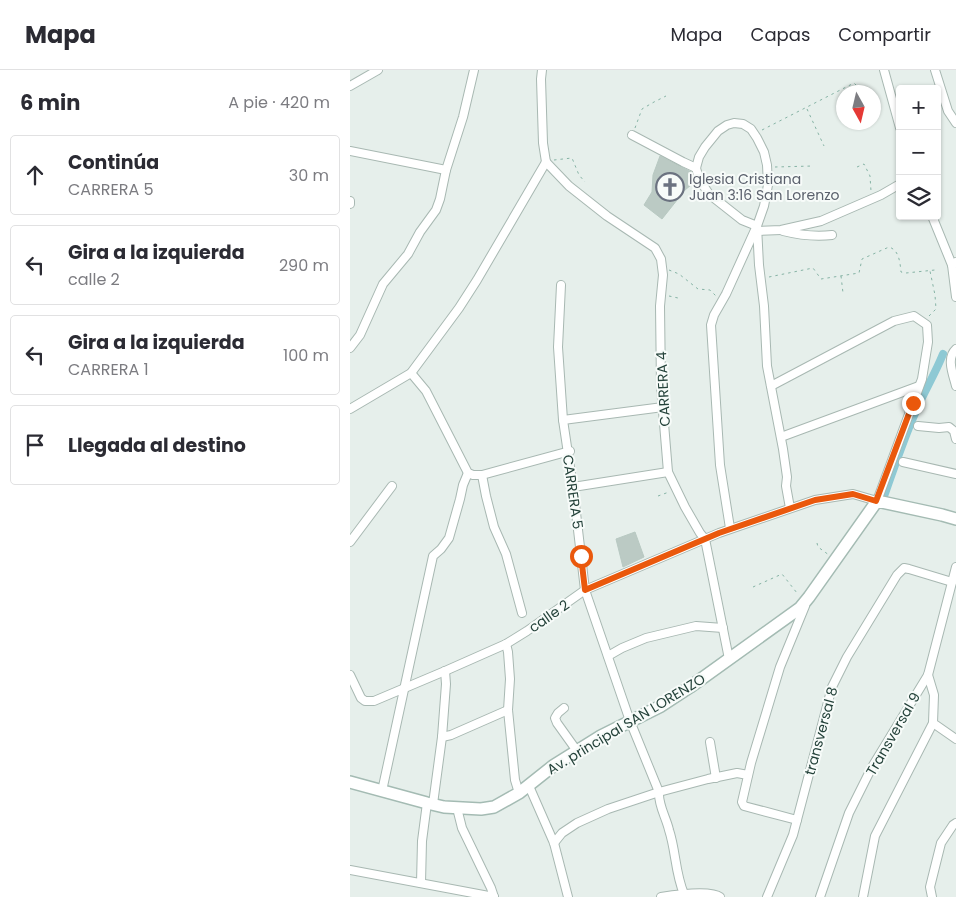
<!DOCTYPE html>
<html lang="es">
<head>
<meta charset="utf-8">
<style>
	body { margin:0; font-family:Poppins,sans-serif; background:#f2f2f3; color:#2b2b33 }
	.controls { position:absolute; right:15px; top:15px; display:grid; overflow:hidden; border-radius:5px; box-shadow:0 1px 4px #0004 }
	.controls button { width:45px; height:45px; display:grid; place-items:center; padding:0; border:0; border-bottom:1px solid #e1e1e2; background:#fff; color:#2b2b33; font:25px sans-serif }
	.compass { position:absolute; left:486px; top:15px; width:45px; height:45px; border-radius:50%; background:#fff; box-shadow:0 1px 4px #0004; rotate:172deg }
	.stop { position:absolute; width:15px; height:15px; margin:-11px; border:4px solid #ea580c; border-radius:50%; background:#fff }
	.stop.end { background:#ea580c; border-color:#fff; box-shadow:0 1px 5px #0008 }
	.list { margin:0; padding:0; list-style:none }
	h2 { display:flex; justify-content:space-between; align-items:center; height:65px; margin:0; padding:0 20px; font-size:21px }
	h2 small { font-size:16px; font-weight:400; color:#7c7c81 }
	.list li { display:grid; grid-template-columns:32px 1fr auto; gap:15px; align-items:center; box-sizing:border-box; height:80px; margin:0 10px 10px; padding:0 10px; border:1px solid #e1e1e2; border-radius:5px }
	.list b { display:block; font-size:19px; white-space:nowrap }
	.list p { margin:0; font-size:16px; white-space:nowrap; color:#7c7c81 }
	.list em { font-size:16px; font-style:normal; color:#7c7c81 }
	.icon { flex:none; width:28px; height:28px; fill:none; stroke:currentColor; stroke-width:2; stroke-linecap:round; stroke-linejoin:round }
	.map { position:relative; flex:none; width:606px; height:827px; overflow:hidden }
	header { display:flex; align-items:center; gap:30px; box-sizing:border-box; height:70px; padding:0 25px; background:#fff; border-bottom:1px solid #e1e1e2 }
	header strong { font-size:24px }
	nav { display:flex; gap:28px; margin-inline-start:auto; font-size:18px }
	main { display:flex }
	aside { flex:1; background:#fff }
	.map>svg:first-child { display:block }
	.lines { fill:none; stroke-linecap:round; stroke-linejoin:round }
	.canal { stroke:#8ec9d4; stroke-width:8 }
	.building { fill:#bbcac4; stroke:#b8c9c2 }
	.minor-casing { stroke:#a8b8b2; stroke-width:10 }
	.secondary-casing { stroke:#a4bbb3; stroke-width:14 }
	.path { stroke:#86b3a5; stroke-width:1; stroke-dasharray:2.5 4; stroke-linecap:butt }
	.minor { stroke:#fff; stroke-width:8 }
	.secondary { stroke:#fff; stroke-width:11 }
	.route { stroke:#ea580c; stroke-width:6 }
	.labels { text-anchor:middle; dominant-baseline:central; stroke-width:4; stroke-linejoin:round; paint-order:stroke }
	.worship-label { font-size:14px; fill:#5b616d; stroke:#f7fbf9; text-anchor:start }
	.street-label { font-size:14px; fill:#24423a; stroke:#f7fbf9 }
</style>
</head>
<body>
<header>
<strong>Mapa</strong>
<nav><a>Mapa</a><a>Capas</a><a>Compartir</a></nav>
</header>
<main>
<aside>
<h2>6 min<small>A pie · 420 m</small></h2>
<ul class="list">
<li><svg class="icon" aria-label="ahead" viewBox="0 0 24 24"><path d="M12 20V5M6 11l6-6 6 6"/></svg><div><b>Continúa</b><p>CARRERA 5</p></div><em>30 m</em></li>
<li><svg class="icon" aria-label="left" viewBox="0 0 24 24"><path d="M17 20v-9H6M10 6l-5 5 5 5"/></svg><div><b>Gira a la izquierda</b><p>calle 2</p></div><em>290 m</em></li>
<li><svg class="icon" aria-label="left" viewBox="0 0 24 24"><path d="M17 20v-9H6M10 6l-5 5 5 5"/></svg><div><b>Gira a la izquierda</b><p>CARRERA 1</p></div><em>100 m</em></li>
<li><svg class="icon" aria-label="arrive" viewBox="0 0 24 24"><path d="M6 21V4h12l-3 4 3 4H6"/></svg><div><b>Llegada al destino</b></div></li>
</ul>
</aside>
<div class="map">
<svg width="606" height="827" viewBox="0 0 606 827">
	<rect width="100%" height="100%" fill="#e6efeb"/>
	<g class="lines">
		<path class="canal" d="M532,432C543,401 553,370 566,341C574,322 585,304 593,284"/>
	</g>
	<g class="building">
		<path d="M310,86L341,102L346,114L341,115L335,120L312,149L294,135L302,122L303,105Z"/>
		<path d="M285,462L294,487L273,497L266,469Z"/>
	</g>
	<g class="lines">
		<defs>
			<g id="minor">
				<path d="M192,0L191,9L193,73L196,92"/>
				<path d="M534,0L550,58"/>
				<path d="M585,0L598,41L606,53"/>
				<path d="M0,16L28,0"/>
				<path d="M282,65L333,92L346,98"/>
				<path d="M0,81L96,100"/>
				<path d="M196,92L219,116L257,146L305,178L311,189L313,205L310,236L311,317L318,402L335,437L350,463L355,469L379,589"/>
				<path d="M0,131V134"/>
				<path d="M582,146L602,195"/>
				<path d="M407,156L392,150L359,124L351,112L348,105L346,98L349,87L355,77L368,61L377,55L384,53L393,54L401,59L407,68L414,82L417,95L418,115L414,136L407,156L409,195L414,236L417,296L433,379L437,407L436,416L440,438"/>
				<path d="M407,161L431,160L471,151L531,125L550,114"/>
				<path d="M433,161C449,165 465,167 482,165"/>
				<path d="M606,192L602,195L606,227"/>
				<path d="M211,215L208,277L213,350L223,417L235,520L280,651L309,722C308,735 316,747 319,760C326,781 325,803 334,824"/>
				<path d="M0,278L10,265L33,214L58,184L70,162L86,140L90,129L96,100L113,47L124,0"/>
				<path d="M606,279C596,288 603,304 606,316"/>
				<path d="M61,303L76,321L118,403L123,405H132L220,381"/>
				<path d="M0,339L61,303L109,238L127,210L196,92"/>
				<path d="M213,350L313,337"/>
				<path d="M568,356L589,358L599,357L604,361L606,369"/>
				<path d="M431,367L569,316"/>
				<path d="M553,392L606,404"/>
				<path d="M132,405L136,426L144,457L156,484L172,543"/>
				<path d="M223,417L318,402"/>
				<path d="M380,458L370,395L361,255L364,245L376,224L405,160"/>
				<path d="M0,472L42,416"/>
				<path d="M156,574L158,582L160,609L158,640L165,710L169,723"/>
				<path d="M258,586L272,578L296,568L346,556L373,558"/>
				<path d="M0,605L11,628L15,631H24L95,601L156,574L177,561L235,520L369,463L465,430L503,424L527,431L572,309L578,272L577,255L564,246L544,251L421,316"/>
				<path d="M578,605L584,625L583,653L606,669"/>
				<path d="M214,638L208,643L205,648L207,653L227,681"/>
				<path d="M92,667L101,665L158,640"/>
				<path d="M360,672L366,708"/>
				<path d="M179,716L204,773L218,827"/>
				<path d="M32,721L83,486L91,479L99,468L110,429L113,415L118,403"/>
				<path d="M83,734L92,667L96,614L95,601"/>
				<path d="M107,738L112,758L141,818L144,827"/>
				<path d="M447,750L394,736L392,732L401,693L430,597L455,536"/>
				<path d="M204,773L212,763L227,753L258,739L309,722L358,709L387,703L398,705"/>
				<path d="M0,800L144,827"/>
				<path d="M71,813L72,771L77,733"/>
				<path d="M311,827C324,825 361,820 370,827"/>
				<path d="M417,827L443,765L482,617L497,587L547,505L554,498L559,499L602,512"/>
				<path d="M470,827L499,743L522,697L578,605L606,497"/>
				<path d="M513,827L525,766L583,653"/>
				<path d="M582,827L580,817L591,773L603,755L606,753"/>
			</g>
			<path id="secondary" d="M0,712L77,733L94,737L131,739L144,737L169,723L203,696L251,666L311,636L340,617L450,538L459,527L527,431L592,445L606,449"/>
		</defs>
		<use href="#minor" class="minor-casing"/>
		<use href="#secondary" class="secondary-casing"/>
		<g class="path">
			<path d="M457,39L474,76"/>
			<path d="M524,48L525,52"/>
			<path d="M285,58L292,39L304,32L316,26"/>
			<path d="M412,60L504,13L513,22"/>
			<path d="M204,90L222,88L229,105L235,112"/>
			<path d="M425,97L463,96"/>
			<path d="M507,97L514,94L520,106L521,121"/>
			<path d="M319,200L329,204L348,219L360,220L367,227"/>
			<path d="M491,206L493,223"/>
			<path d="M419,207L463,198L471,209L509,203L512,189L539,177C549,180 550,192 551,202L556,203L585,200"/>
			<path d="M319,226L328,228"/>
			<path d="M579,246L586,239L585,225L580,201"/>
			<path d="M308,426L319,422"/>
			<path d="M467,473L468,477L479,485"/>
			<path d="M403,517L432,504L447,523"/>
		</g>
		<use href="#minor" class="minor"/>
		<use href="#secondary" class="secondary"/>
	</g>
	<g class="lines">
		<path class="route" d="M231,486L235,520L369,463L465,430L503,424L526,431L563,333"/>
	</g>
	<defs>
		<symbol id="church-ring" viewBox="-11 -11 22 22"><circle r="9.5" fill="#f7fbf9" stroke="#6b7280" stroke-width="1.5"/><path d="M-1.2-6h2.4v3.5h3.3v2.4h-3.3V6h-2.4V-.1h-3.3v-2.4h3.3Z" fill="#6b7280"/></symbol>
	</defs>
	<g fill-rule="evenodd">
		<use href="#church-ring" x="304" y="101" width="32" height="32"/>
	</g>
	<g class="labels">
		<g class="worship-label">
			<text x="339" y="109">Iglesia Cristiana<tspan x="339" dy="16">Juan 3:16 San Lorenzo</tspan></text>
		</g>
		<g class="street-label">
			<text transform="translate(313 319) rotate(-93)">CARRERA 4</text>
			<text transform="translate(223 422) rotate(82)">CARRERA 5</text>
			<text transform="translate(199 546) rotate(-35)">calle 2</text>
			<text transform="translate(276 654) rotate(-31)">Av. principal SAN LORENZO</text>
			<text transform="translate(471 661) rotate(-75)">transversal 8</text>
			<text transform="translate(543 664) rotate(-60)">Transversal 9</text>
		</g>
	</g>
</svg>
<div class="controls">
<button>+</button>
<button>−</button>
<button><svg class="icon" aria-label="layers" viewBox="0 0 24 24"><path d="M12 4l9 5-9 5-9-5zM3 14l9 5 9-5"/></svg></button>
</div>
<svg class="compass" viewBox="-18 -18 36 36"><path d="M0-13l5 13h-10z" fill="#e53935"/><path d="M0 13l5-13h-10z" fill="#7c7c81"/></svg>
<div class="stop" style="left:231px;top:486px"></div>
<div class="stop end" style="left:563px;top:333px"></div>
</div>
</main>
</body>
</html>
